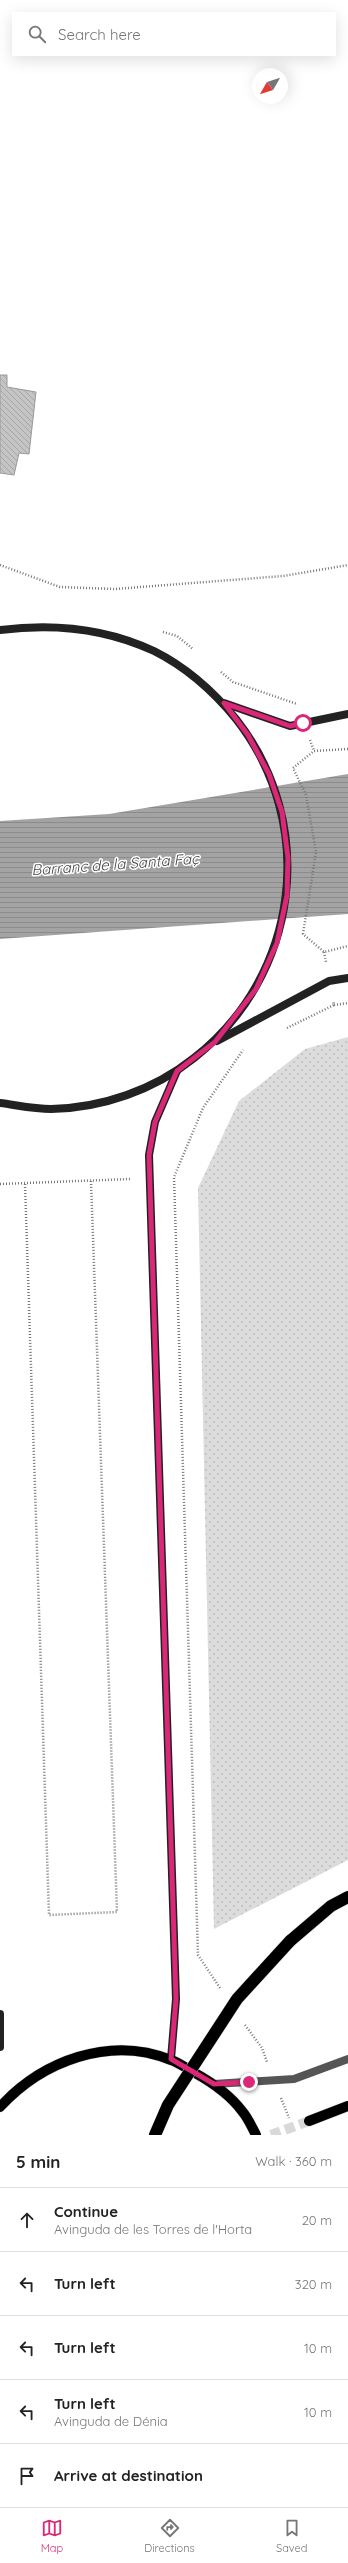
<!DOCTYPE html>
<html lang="en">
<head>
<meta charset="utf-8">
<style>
	body { margin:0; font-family:Quicksand,sans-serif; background:#f6f6f6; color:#222 }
	.compass { position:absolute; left:252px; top:68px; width:36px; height:36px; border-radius:50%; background:#fff; box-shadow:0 4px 16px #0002; rotate:231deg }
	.stop { position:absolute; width:12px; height:12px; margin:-9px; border:3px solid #db2777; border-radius:50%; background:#fff }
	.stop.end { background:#db2777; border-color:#fff; box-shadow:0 1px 4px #0008 }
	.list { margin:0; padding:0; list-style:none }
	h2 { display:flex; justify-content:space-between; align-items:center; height:52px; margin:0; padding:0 16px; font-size:17px }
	h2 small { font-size:13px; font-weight:400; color:#767676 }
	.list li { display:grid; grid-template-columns:26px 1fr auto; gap:12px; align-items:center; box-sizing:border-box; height:64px; padding:0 16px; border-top:1px solid #e0e0e0 }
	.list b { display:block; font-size:15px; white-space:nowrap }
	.list p { margin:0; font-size:13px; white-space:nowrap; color:#767676 }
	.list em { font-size:13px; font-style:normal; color:#767676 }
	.icon { flex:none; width:22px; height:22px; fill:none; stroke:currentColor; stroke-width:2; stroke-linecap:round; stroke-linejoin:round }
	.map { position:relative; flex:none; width:348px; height:2135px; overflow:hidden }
	.search { position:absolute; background:#fff; box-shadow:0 4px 16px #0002; left:12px; right:12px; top:12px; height:44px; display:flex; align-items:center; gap:10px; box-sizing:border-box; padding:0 14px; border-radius:0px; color:#767676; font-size:15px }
	.sheet { height:372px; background:#fff }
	nav { display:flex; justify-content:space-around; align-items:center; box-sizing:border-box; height:56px; border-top:1px solid #e0e0e0; background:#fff; font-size:11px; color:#767676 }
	nav a { display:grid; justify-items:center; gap:2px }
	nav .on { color:#db2777 }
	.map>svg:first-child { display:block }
	.grass { fill:url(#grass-dots) }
	.water { fill:url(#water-rules) }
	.building { fill:url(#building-back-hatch); stroke:#999 }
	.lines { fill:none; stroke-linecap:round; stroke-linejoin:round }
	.primary-tunnel { stroke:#d9d9d9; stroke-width:10; stroke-dasharray:10 5; stroke-linecap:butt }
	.primary-casing { stroke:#dbdbdb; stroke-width:11 }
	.motorway-casing { stroke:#dbdbdb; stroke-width:13 }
	.path { stroke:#777; stroke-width:2.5; stroke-dasharray:1 2; stroke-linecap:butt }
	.tertiary { stroke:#555; stroke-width:8 }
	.secondary { stroke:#222; stroke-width:8 }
	.primary { stroke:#000; stroke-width:10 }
	.motorway { stroke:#000; stroke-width:12 }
	.motorway-bridge-casing { stroke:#dbdbdb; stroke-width:13; stroke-linecap:butt }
	.motorway-bridge { stroke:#000; stroke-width:12 }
	.route { stroke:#db2777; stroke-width:5 }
	.labels { text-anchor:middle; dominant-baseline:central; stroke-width:3; stroke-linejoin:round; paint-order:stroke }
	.water-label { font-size:15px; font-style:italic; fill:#444; stroke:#fff }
</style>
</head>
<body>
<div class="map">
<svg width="348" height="2135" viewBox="0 0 348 2135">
	<defs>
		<pattern id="grass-dots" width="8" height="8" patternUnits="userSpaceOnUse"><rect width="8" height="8" fill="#dcdcdc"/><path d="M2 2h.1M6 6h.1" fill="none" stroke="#bbb" stroke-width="1.8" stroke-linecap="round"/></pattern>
		<pattern id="water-rules" width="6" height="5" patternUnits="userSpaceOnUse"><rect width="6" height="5" fill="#a3a3a3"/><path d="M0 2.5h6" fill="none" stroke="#8b8b8b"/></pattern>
		<pattern id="building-back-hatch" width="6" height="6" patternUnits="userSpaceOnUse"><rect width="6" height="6" fill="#c4c4c4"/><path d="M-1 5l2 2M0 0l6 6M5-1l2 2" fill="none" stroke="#a7a7a7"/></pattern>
	</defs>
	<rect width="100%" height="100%" fill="#fff"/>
	<path class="grass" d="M348,1037V1860L214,1929L198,1188L239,1101L305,1049Z"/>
	<path class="water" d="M348,774V914L0,939V821L109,814Z"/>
	<path class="building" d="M0,375H7V387L36,392L29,454L19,453L14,475L0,473Z"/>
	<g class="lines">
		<path class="primary-tunnel" d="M271,2135L309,2121"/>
		<defs>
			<g id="primary">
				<path d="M0,2107C42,2061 110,2035 171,2060C180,2063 187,2069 195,2073C213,2083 230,2095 242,2111C248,2118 252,2127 256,2135"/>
				<path d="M309,2121L348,2106"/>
			</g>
			<path id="motorway" d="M290,1941L331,1906L348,1897"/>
		</defs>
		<use href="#primary" class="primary-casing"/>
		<use href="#motorway" class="motorway-casing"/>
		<g class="path">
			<path d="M0,565L60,587L115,589L283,576L348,565"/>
			<path d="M163,632L177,636L193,649"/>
			<path d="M221,672L233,682L297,704"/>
			<path d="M310,740L314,751"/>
			<path d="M348,749L314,751L293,768L306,795L316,852L303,934L324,952L348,946"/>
			<path d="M324,952L326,962"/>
			<path d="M334,1005L348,1003"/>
			<path d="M287,1028L334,1005L333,1001"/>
			<path d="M0,1184L130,1179"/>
			<path d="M25,1184L49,1915L117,1912L91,1181"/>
			<path d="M220,1988L198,1955L174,1177L203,1108L243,1050"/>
			<path d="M245,2025L262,2048L267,2062"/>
			<path d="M281,2098L289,2118"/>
		</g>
		<path class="tertiary" d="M214,2084L294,2079L348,2059"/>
		<g class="secondary">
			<path d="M0,630C54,623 105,628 154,651C186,667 214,692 236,719C319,825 299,976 194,1058C154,1090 102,1108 51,1109C34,1109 16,1105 0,1103"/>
			<path d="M224,703L290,726L348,714"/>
			<path d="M217,1041L329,981L348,978"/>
			<path d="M0,2014V2047"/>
			<path d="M171,2059L176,1999L149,1155L155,1122L177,1071"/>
		</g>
		<use href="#primary" class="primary"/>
		<use href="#motorway" class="motorway"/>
		<defs>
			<path id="motorway-bridge" d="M155,2135L168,2105L237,1999L290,1941"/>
		</defs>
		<use href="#motorway-bridge" class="motorway-bridge-casing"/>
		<use href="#motorway-bridge" class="motorway-bridge"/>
	</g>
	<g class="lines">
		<path class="route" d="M249,2082L214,2084L171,2059L176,1999L149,1155L155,1122L177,1071L215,1042L256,989L277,943L287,895L288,858L282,812L269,774L248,735L224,703L290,726L303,723"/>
	</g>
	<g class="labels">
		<g class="water-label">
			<text transform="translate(115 864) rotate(-4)">Barranc de la Santa Faç</text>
		</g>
	</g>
</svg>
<svg class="compass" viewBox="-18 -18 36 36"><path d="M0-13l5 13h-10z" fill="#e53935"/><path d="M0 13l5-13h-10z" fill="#767676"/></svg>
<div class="stop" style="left:303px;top:723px"></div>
<div class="stop end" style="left:249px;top:2082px"></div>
<div class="search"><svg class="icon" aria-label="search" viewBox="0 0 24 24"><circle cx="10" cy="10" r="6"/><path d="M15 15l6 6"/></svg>Search here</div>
</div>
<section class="sheet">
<h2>5 min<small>Walk · 360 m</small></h2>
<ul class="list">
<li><svg class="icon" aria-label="ahead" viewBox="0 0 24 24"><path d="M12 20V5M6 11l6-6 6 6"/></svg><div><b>Continue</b><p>Avinguda de les Torres de l'Horta</p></div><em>20 m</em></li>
<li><svg class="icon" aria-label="left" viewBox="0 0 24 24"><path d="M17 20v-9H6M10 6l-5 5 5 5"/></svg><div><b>Turn left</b></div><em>320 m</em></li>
<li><svg class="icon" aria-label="left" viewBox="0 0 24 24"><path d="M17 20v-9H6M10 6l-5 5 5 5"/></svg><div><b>Turn left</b></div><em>10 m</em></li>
<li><svg class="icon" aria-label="left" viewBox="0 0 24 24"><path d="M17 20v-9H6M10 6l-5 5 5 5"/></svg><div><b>Turn left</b><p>Avinguda de Dénia</p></div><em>10 m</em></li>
<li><svg class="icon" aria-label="arrive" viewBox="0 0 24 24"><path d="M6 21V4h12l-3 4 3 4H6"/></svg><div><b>Arrive at destination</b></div></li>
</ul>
</section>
<nav>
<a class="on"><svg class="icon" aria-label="map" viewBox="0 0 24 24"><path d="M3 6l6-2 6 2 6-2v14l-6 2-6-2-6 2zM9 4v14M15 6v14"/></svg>Map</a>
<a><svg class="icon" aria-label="directions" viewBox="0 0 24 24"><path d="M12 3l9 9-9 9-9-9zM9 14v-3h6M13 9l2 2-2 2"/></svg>Directions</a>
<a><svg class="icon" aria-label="saved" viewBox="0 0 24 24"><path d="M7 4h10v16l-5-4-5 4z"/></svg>Saved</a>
</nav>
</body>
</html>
